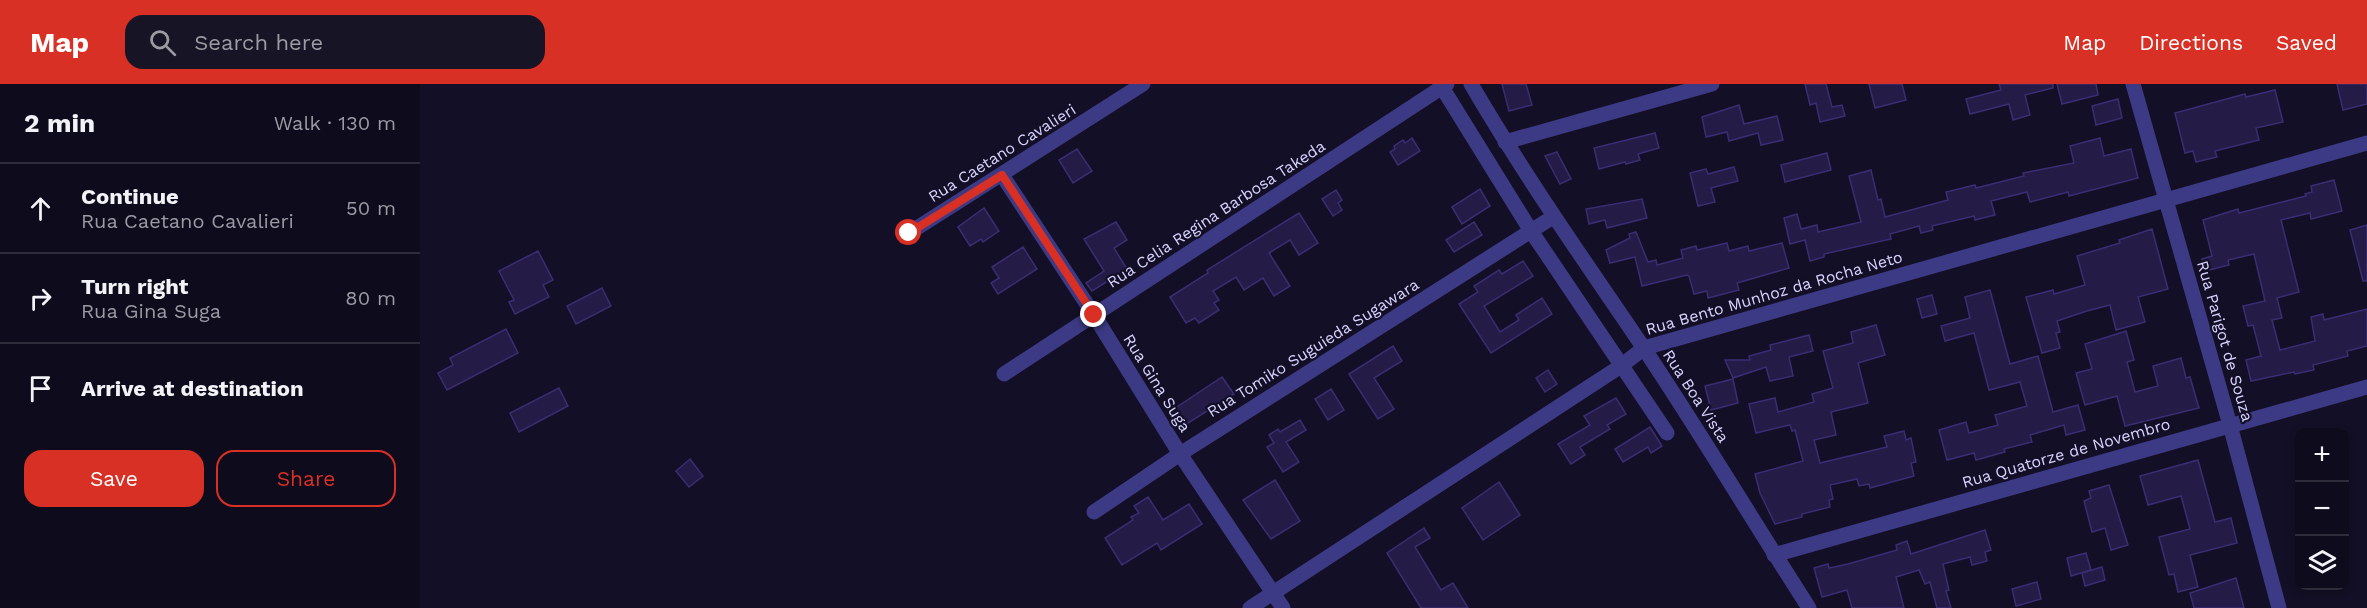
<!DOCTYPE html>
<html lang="en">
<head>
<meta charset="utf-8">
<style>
	body { margin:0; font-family:"Work Sans",sans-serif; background:#171425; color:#f1f3f6 }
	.controls { position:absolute; right:18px; bottom:18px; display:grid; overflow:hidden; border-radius:12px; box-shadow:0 3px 9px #0003 }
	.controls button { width:54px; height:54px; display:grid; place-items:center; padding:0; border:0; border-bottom:2px solid #2e2b3b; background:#0e0b1c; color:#f1f3f6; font:30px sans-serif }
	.stop { position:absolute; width:18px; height:18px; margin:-14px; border:4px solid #d93025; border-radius:50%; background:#fff }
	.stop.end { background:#d93025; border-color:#fff; box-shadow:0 2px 6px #0008 }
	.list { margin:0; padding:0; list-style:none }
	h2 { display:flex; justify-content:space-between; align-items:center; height:78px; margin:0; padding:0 24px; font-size:26px }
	h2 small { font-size:20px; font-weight:400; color:#9b9ba3 }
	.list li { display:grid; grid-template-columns:39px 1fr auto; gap:18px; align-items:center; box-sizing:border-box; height:90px; padding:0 24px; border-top:2px solid #2e2b3b }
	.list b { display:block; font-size:22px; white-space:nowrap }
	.list p { margin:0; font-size:20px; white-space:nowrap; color:#9b9ba3 }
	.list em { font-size:20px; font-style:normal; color:#9b9ba3 }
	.actions { display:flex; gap:12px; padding:18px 24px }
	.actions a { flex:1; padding:14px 0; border:2px solid #d93025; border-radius:18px; text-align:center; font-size:21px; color:#d93025 }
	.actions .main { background:#d93025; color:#fff }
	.icon { flex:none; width:33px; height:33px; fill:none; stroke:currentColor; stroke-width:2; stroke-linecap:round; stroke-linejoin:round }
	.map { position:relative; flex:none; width:1947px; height:524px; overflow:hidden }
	header { display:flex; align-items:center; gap:36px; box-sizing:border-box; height:84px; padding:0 30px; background:#d93025; color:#fff }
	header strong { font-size:28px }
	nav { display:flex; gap:33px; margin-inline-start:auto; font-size:21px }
	.search { width:420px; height:54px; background:#171425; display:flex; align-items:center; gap:15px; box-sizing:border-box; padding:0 21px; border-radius:18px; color:#9b9ba3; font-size:22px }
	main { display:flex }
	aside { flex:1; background:#0e0b1c }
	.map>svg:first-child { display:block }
	.building { fill:#241b47; stroke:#3b2d73; stroke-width:1.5 }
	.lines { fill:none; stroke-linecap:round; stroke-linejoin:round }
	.minor { stroke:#3d3a85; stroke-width:15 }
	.route { stroke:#d93025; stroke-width:8 }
	.labels { text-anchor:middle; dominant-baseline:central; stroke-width:4.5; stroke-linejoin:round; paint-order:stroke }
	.street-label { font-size:16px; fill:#d9d4ff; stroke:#130f26 }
</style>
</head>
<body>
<header>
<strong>Map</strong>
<div class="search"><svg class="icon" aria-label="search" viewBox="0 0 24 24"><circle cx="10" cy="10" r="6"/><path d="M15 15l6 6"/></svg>Search here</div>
<nav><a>Map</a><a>Directions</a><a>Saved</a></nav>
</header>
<main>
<aside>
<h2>2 min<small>Walk · 130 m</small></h2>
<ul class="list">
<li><svg class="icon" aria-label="ahead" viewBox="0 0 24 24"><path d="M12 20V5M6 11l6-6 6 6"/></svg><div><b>Continue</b><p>Rua Caetano Cavalieri</p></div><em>50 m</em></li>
<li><svg class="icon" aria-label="right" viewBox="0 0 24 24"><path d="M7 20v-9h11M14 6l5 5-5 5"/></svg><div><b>Turn right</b><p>Rua Gina Suga</p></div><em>80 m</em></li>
<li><svg class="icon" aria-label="arrive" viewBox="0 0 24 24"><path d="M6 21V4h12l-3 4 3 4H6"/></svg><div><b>Arrive at destination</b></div></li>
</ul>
<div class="actions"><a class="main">Save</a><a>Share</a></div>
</aside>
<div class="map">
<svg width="1947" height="524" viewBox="0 0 1947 524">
	<rect width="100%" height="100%" fill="#130f26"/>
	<g class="building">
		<path d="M1082,0H1106L1112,21L1089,27Z"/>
		<path d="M1385,0H1406L1412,23L1422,21L1425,32L1400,38L1396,19L1390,21Z"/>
		<path d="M1449,0H1482L1486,16L1455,24Z"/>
		<path d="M1579,0H1633V4L1605,11L1610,31L1593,36L1589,20L1550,30L1546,15L1581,6Z"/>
		<path d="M1637,0H1676L1678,11L1642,20Z"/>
		<path d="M1917,0H1947V20L1923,26Z"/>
		<path d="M1855,6L1863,38L1836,44L1839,56L1795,67L1797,73L1776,78L1773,67L1765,69L1755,29L1825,10L1826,13Z"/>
		<path d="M1698,15L1702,34L1676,41L1672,22Z"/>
		<path d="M1319,21L1324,40L1357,32L1363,56L1341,61L1338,49L1309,57L1307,48L1286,53L1282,33Z"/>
		<path d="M1235,49L1239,64L1218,70L1220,76L1206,80L1205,78L1179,85L1174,64Z"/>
		<path d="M992,54L1000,67L978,81L970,68L975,65L974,62L983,56L985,59Z"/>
		<path d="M1680,54L1684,72L1711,65L1718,94L1649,112L1648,108L1610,118L1607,108L1571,117L1575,131L1555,136L1554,132L1512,142L1513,146L1501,149L1499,142L1470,150L1471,155L1404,170V173L1390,177L1385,156L1370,160L1364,134L1377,130L1381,145L1397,141L1398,148L1441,138L1429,92L1451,86L1458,116L1461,115L1465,133L1528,116L1526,108L1555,101L1556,104L1604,92L1603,89L1654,79L1650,62Z"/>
		<path d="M657,65L672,87L653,99L639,76Z"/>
		<path d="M1137,68L1151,95L1140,100L1125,72Z"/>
		<path d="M1407,69L1411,86L1365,98L1361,81Z"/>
		<path d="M1314,83L1318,97L1291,104L1295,118L1278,122L1270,89L1286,85L1288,90Z"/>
		<path d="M1914,96L1922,127L1891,135L1890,129L1861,136L1879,208L1857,214L1862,234L1852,236L1860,266L1895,257L1891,233L1903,230L1904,236L1947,225V262L1927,267L1928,272L1893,281L1894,286L1875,290L1874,288L1831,297L1826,276L1841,272L1833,241L1828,242L1823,222L1845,217L1834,170L1808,176L1809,181L1785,187L1782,175L1792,172L1783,136L1818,125L1819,129L1886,112L1885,110L1892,108L1891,102Z"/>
		<path d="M1060,105L1070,122L1042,140L1032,123Z"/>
		<path d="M916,106L922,116L918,119L922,126L913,132L902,115Z"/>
		<path d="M1222,115L1227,134L1187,144L1185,136L1169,140L1166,125Z"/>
		<path d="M564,124L579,147L563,158L561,155L550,162L538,143Z"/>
		<path d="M879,129L898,159L879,171L870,156L849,169L870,202L854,212L843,194L824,206L816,193L793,207L799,216L794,219L799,226L779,239L775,234L766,239L750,213L788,189L787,186Z"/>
		<path d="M696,138L707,156L694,164L707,185L672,207L666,199L684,187L664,155Z"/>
		<path d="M1054,138L1062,151L1034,168L1026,156Z"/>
		<path d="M1947,141V197H1943L1930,146Z"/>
		<path d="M1732,145L1748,205L1718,213L1725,238L1696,246L1690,221L1667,227L1637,237L1640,248L1636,249L1640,264L1622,269L1606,213L1633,206L1634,210L1665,201L1657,172L1700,159L1699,156Z"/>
		<path d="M1216,148L1228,178L1236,176L1237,181L1263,174L1261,166L1276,162L1277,166L1307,159L1309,167L1328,162L1329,167L1362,159L1369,184L1317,199L1319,206L1288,214L1287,207L1274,210L1269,192L1267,191L1222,202L1215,173L1190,179L1186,166L1210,154L1209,150Z"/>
		<path d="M603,163L617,185L578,210L571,199L579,194L572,183Z"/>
		<path d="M118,167L133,196L123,201L129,213L95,230L89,218L94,216L79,187Z"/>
		<path d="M1103,177L1113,192L1064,222L1080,248L1099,236L1096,231L1122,214L1132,230L1071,269L1039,220L1058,208L1054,202L1079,186L1082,190Z"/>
		<path d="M182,204L191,222L156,240L147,222Z"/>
		<path d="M1570,206L1590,280L1618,272L1633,328L1658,321L1665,346L1646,351L1644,341L1610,351L1612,358L1584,365L1585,368L1556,376L1554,369L1527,376L1519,346L1546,338L1549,349L1578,341L1575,331L1607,322L1600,298L1569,306L1554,249L1525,257L1521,242L1550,234L1545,213Z"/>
		<path d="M1512,211L1517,230L1502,234L1497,215Z"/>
		<path d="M1456,241L1465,271L1438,279L1448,319L1411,328L1416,351L1394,356L1400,379L1467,363L1464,352L1484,347L1486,356L1491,354L1496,378L1491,379L1494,392L1450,404L1449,400L1439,402L1437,395L1410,401L1413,415L1409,416L1410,423L1382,430V433L1355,440L1340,409L1335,390L1383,377L1375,346L1372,347L1370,341L1336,349L1329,320L1355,314L1358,328L1394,318L1392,310L1413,304L1403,267L1433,259L1431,248Z"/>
		<path d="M86,245L98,269L27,306L18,289L33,281L30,274Z"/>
		<path d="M1706,247L1714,276L1707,278L1715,308L1738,302L1733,282L1761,274L1766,294L1770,293L1779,324L1705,342L1697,312L1665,321L1656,289L1672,285L1665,260Z"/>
		<path d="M1389,251L1393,267L1369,273L1373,292L1350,297L1346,283L1313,294L1305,276H1330L1329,272L1351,266L1350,261Z"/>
		<path d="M973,262L982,277L954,294L974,325L958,335L929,290Z"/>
		<path d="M1128,286L1137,300L1125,308L1116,294Z"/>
		<path d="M802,293L814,310L765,341L754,325Z"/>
		<path d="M1313,295L1318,319L1291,326L1285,302Z"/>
		<path d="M139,304L148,322L99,348L90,329Z"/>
		<path d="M911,305L924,326L908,336L895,315Z"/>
		<path d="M1196,314L1206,330L1187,341L1190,345L1160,363L1165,371L1151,380L1138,360L1170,341L1164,332Z"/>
		<path d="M880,336L886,346L866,358L879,378L863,388L847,363L854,359L849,351L858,345L860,348Z"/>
		<path d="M1230,343L1242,362L1231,369L1228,363L1203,378L1195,365Z"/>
		<path d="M270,375L283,392L269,403L256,387Z"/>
		<path d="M1778,376L1795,438L1811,434L1817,459L1770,471L1778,503L1758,508L1754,490L1749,491L1739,453L1770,445L1761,412L1728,421L1720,392Z"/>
		<path d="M855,396L880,437L851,455L823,416Z"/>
		<path d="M1079,398L1100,431L1063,456L1042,424Z"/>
		<path d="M1689,401L1708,461L1691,466L1685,444L1672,448L1664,417L1671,414L1669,407Z"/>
		<path d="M728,413L743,436L769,420L782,440L741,466L737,459L702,481L685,454L713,436L711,433L719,429L714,422Z"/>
		<path d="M1004,444L1010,454L995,463L1021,506L1033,499L1048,524H1001L967,469Z"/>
		<path d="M1565,446L1571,466L1565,468L1567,477L1552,481L1550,473L1523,480L1529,506L1526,507L1531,524H1517L1510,498L1505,500L1499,486L1476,493L1484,524H1432L1427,506L1402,513L1394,484L1408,480L1409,484L1428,480L1477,466L1476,461L1487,457L1491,470Z"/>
		<path d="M1666,469L1671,486L1651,492L1647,474Z"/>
		<path d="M1682,483L1685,496L1665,502L1662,489Z"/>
		<path d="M1816,494L1824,524H1774L1770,509Z"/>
		<path d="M1617,498L1621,515L1596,522L1592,505Z"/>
	</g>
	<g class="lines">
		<g class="minor">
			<path d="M1020,0L1111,147L1247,349"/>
			<path d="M1051,0C1104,91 1164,176 1223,263C1280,348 1333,437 1389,524"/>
			<path d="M1713,0L1810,341L1859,524"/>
			<path d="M1085,58L1292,0"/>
			<path d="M582,91L674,231L760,370L863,524"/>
			<path d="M489,149L723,0"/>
			<path d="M584,290L1027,0"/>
			<path d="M674,428L760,370L1133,133"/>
			<path d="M1354,471L1947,303"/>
			<path d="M830,524L1201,282L1224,264L1947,59"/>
		</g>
	</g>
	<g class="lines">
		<path class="route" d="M489,149L582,91L674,231"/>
	</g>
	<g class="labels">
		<g class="street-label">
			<text transform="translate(582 69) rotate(-32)">Rua Caetano Cavalieri</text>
			<text transform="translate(796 130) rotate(-33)">Rua Celia Regina Barbosa Takeda</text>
			<text transform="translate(1354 209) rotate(-16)">Rua Bento Munhoz da Rocha Neto</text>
			<text transform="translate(1805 257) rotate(74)">Rua Parigot de Souza</text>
			<text transform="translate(893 264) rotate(-32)">Rua Tomiko Suguieda Sugawara</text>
			<text transform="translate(737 299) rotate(58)">Rua Gina Suga</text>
			<text transform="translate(1276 312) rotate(57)">Rua Boa Vista</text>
			<text transform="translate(1646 369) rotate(-16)">Rua Quatorze de Novembro</text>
		</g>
	</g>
</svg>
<div class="controls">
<button>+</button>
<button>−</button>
<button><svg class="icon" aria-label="layers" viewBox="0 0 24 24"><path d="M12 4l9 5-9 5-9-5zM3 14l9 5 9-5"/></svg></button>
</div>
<div class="stop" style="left:489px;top:149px"></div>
<div class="stop end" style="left:674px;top:231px"></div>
</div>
</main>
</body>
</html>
